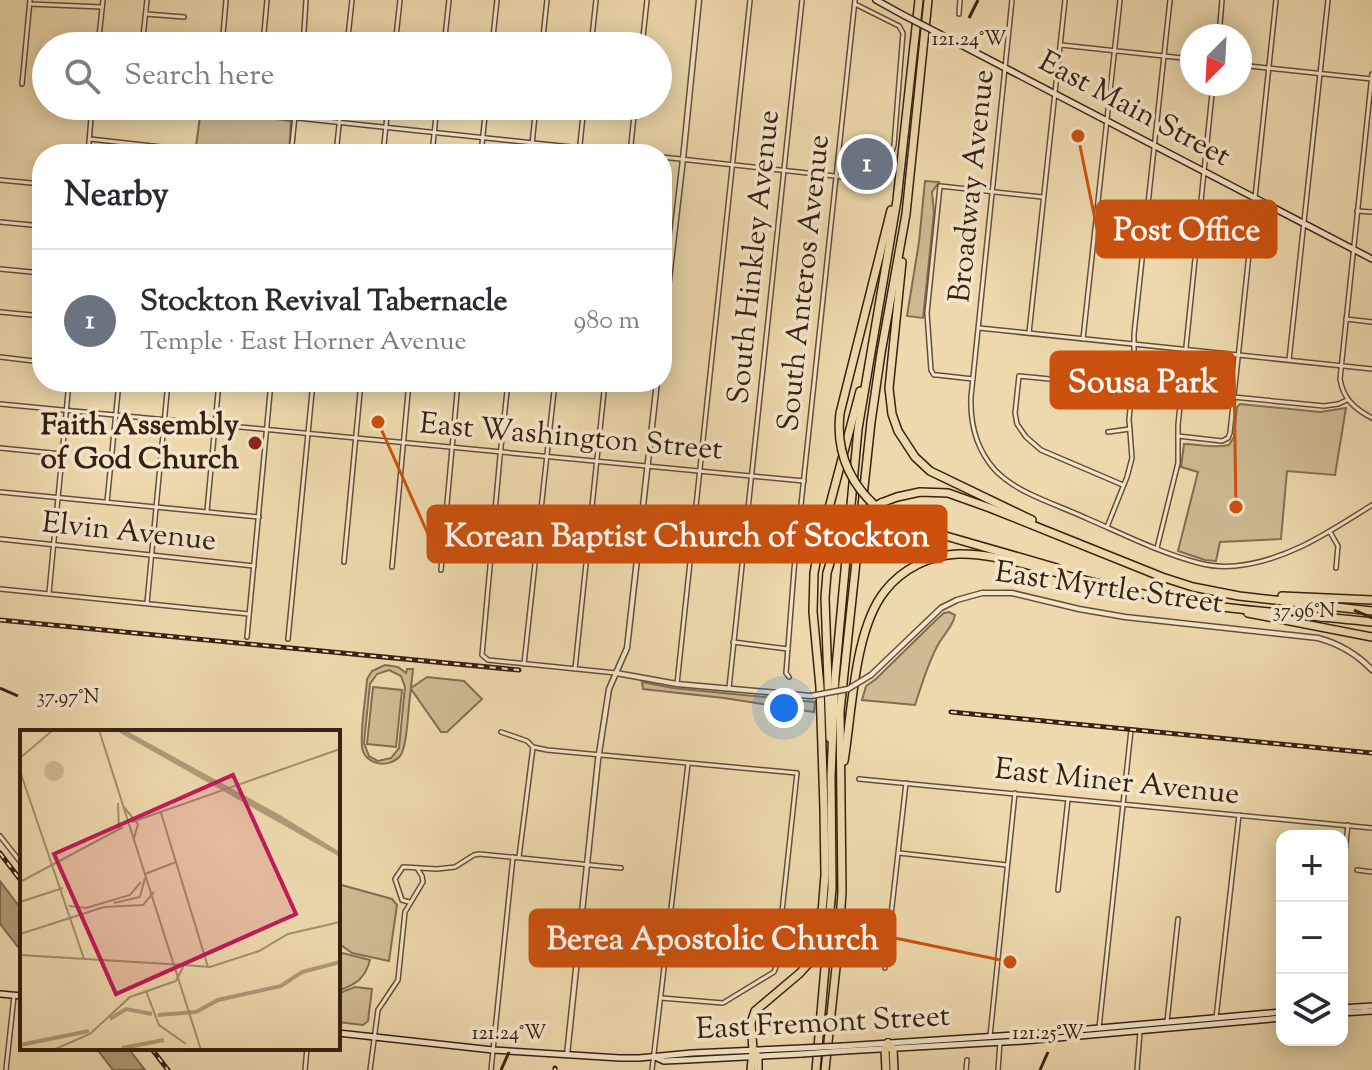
<!DOCTYPE html>
<html lang="en">
<head>
<meta charset="utf-8">
<style>
	body { margin:0; font-family:"Sorts Mill Goudy",serif; background:#f7f7f7; color:#2b2b33 }
	.controls { position:absolute; right:24px; bottom:24px; display:grid; overflow:hidden; border-radius:16px; box-shadow:0 4px 20px #0003 }
	.controls button { width:72px; height:72px; display:grid; place-items:center; padding:0; border:0; border-bottom:2px solid #e1e1e2; background:#fff; color:#2b2b33; font:40px sans-serif }
	.compass { position:absolute; left:1180px; top:24px; width:72px; height:72px; border-radius:50%; background:#fff; box-shadow:0 4px 20px #0003; rotate:204deg }
	.you { position:absolute; left:784px; top:708px; width:28px; height:28px; margin:-20px; border:6px solid #fff; border-radius:50%; background:#1a73e8; box-shadow:0 0 0 12px #1a73e833 }
	.badge { display:grid; place-items:center; width:52px; height:52px; border-radius:50%; background:#7c3aed; color:#fff; font-size:26px; font-weight:700 }
	.pin { position:absolute; translate:-50% -50%; border:4px solid #fff; box-shadow:0 2px 8px #0006 }
	.list { margin:0; padding:0; list-style:none }
	h2 { display:flex; justify-content:space-between; align-items:center; height:104px; margin:0; padding:0 32px; font-size:34px }
	h2 small { font-size:26px; font-weight:400; color:#7c7c81 }
	.list li { display:grid; grid-template-columns:52px 1fr auto; gap:24px; align-items:center; box-sizing:border-box; height:144px; padding:0 32px; border-top:2px solid #e1e1e2 }
	.list b { display:block; font-size:30px; white-space:nowrap }
	.list p { margin:0; font-size:26px; white-space:nowrap; color:#7c7c81 }
	.list em { font-size:26px; font-style:normal; color:#7c7c81 }
	.icon { flex:none; width:44px; height:44px; fill:none; stroke:currentColor; stroke-width:2; stroke-linecap:round; stroke-linejoin:round }
	.map { position:relative; flex:none; width:1372px; height:1070px; overflow:hidden }
	.search { position:absolute; background:#fff; box-shadow:0 4px 20px #0003; left:32px; top:32px; width:640px; height:88px; display:flex; align-items:center; gap:20px; box-sizing:border-box; padding:0 28px; border-radius:44px; color:#7c7c81; font-size:30px }
	.panel { position:absolute; background:#fff; box-shadow:0 4px 20px #0003; left:32px; top:144px; width:640px; height:248px; border-radius:32px }
	.map>svg:first-child { display:block }
	.green { fill:#ceba93; stroke:#826e53; stroke-width:2; fill-rule:evenodd }
	.water { fill:#af9a79; stroke:#7f6a50; stroke-width:2 }
	.lines { fill:none; stroke-linecap:round; stroke-linejoin:round }
	.minor-casing { stroke:#644f3a; stroke-width:6 }
	.tertiary-casing { stroke:#644f3a; stroke-width:7 }
	.secondary-casing { stroke:#362113; stroke-width:8 }
	.motorway-casing { stroke:#362113; stroke-width:10 }
	.minor { stroke:#f3e6ca; stroke-width:3 }
	.tertiary { stroke:#f3e6ca; stroke-width:4 }
	.secondary { stroke:#f3e6ca; stroke-width:5 }
	.motorway { stroke:#edd9ad; stroke-width:7 }
	.rail-casing { stroke:#362113; stroke-width:5 }
	.rail { stroke:#f3e6ca; stroke-width:2; stroke-dasharray:6; stroke-linecap:butt }
	.tertiary-bridge-casing { stroke:#644f3a; stroke-width:7; stroke-linecap:butt }
	.secondary-bridge-casing { stroke:#362113; stroke-width:8; stroke-linecap:butt }
	.motorway-bridge-casing { stroke:#362113; stroke-width:10; stroke-linecap:butt }
	.tertiary-bridge { stroke:#f3e6ca; stroke-width:4 }
	.secondary-bridge { stroke:#f3e6ca; stroke-width:5 }
	.motorway-bridge { stroke:#edd9ad; stroke-width:7 }
	.ticks { fill:none; stroke:#362113; stroke-width:3 }
	.poi-dot { fill:#8f2418; stroke:#f3e6ca; stroke-width:3 }
	.labels { text-anchor:middle; dominant-baseline:central; stroke-width:7; stroke-linejoin:round; paint-order:stroke }
	.street-label { font-size:30px; fill:#362113; stroke:#f3e6ca }
	.poi-label { font-size:30px; font-weight:bold; fill:#362113; stroke:#f3e6ca; text-anchor:end }
	.inset-river { fill:none; stroke:#af9a79; stroke-width:4 }
	.inset-road { fill:none; stroke:#a48f6f; stroke-width:2 }
	.view { fill:#c2185b; fill-opacity:0.15; stroke:#c2185b; stroke-width:4 }
	.inset-edge { fill:none; stroke:#362113; stroke-width:4 }
	.ticks-label { font-size:20px; text-anchor:middle; fill:#362113; stroke:#f3e6ca; stroke-width:7; stroke-linejoin:round; paint-order:stroke }
	.leader { fill:none; stroke:#cd510d; stroke-width:3 }
	.callout-dot { fill:#cd510d; stroke:#f3e6ca; stroke-width:3 }
	.callout { fill:#cd510d; stroke:#cd510d; stroke-width:3 }
	.callout-label { font-size:32px; text-anchor:middle; font-weight:bold; fill:#fff }
</style>
</head>
<body>
<div class="map">
<svg width="1372" height="1070" viewBox="0 0 1372 1070">
	<rect width="100%" height="100%" fill="#edd9ad"/>
	<filter id="stains"><feTurbulence type="fractalNoise" baseFrequency=".0025" numOctaves="4"/><feColorMatrix values="0 0 0 0 .2 0 0 0 0 .09 0 0 0 0 .02 0 0 0 .5 -.17"/></filter>
	<radialGradient id="worn" r=".72"><stop offset=".6" stop-color="#630" stop-opacity="0"/><stop offset="1" stop-color="#630" stop-opacity=".3"/></radialGradient>
	<g class="green">
		<path d="M201,109L291,121L289,154H195Z"/>
		<path d="M925,181L939,182L932,192L934,213L923,318L907,316L919,242Z"/>
		<path d="M1240,404L1320,412L1346,408L1335,475L1287,471L1281,539L1220,542L1216,561L1205,560L1178,551L1198,472L1181,467L1184,444C1199,444 1214,449 1229,445L1234,437L1237,407Z"/>
		<path d="M949,612L955,615C953,626 945,633 939,643C928,662 922,684 915,705L862,700L866,686L876,679L935,621L944,613Z"/>
		<path d="M385,665L398,667L406,673L407,669H413L411,688L427,677L464,681L482,699L447,732H441L411,689C408,703 408,746 400,756C389,769 364,765 362,747C360,729 366,697 367,679L372,671ZM389,670L401,676L405,687L399,748L391,758L378,761L369,756L364,743L370,684L377,674Z"/>
		<path d="M642,682L673,688L815,702L814,712L724,698L643,689Z"/>
		<path d="M373,687L402,690L396,747L367,744Z"/>
		<path d="M338,884L392,899L397,905L389,961L352,953L338,943Z"/>
		<path d="M338,952L370,960C365,978 357,984 340,990H338Z"/>
		<path d="M355,987L372,989L368,1021L363,1025L338,1022V996L342,992Z"/>
	</g>
	<g class="water">
		<path d="M0,881L22,910V952L0,924Z"/>
		<path d="M96,1048H128L145,1070H113Z"/>
	</g>
	<g class="lines">
		<defs>
			<g id="minor">
				<path d="M1012,0L971,397C970,424 976,449 995,470C1018,494 1056,504 1086,518C1123,534 1160,553 1199,563C1210,566 1223,567 1235,566C1287,561 1329,532 1372,505"/>
				<path d="M30,4L102,7"/>
				<path d="M146,14L184,17"/>
				<path d="M959,14L960,0"/>
				<path d="M1219,36L1222,0"/>
				<path d="M223,40L280,46"/>
				<path d="M263,44L267,0"/>
				<path d="M1061,45L1192,59"/>
				<path d="M98,46L103,0"/>
				<path d="M142,46L147,0"/>
				<path d="M222,46L226,0"/>
				<path d="M303,46L306,0"/>
				<path d="M347,46L352,0"/>
				<path d="M395,46L400,0"/>
				<path d="M444,46L449,0"/>
				<path d="M492,46L497,0"/>
				<path d="M542,46L547,0"/>
				<path d="M591,46L596,0"/>
				<path d="M642,46L647,0"/>
				<path d="M1240,65L1372,79"/>
				<path d="M1372,74L1340,379C1343,399 1355,409 1372,418"/>
				<path d="M22,84L30,0"/>
				<path d="M206,106L288,117L637,154"/>
				<path d="M90,139L188,150"/>
				<path d="M88,154L92,106"/>
				<path d="M291,154L296,106"/>
				<path d="M336,154L341,106"/>
				<path d="M383,154L388,106"/>
				<path d="M432,154L437,106"/>
				<path d="M481,154L486,106"/>
				<path d="M531,154L536,106"/>
				<path d="M579,154L584,106"/>
				<path d="M630,154L635,106"/>
				<path d="M662,157L880,181L884,176L894,145L903,33L899,26L855,4"/>
				<path d="M0,180L42,184"/>
				<path d="M1357,211L1372,212"/>
				<path d="M0,222L42,226"/>
				<path d="M0,269L42,273"/>
				<path d="M0,312L42,316"/>
				<path d="M1346,319L1372,322"/>
				<path d="M979,328L1372,369"/>
				<path d="M1029,333L1065,0"/>
				<path d="M1083,339L1120,0"/>
				<path d="M0,357L42,362"/>
				<path d="M1289,360L1328,0"/>
				<path d="M973,379L937,375H934L931,370L927,313L940,186L1042,197"/>
				<path d="M1060,380L1059,394L1061,405"/>
				<path d="M508,382L500,456L482,655L488,660L616,673"/>
				<path d="M1233,397L1324,406L1338,404L1347,400"/>
				<path d="M0,404L804,481"/>
				<path d="M1108,432L1130,429"/>
				<path d="M1178,436L1222,441L1228,438L1230,433L1276,0"/>
				<path d="M0,448L62,454"/>
				<path d="M1123,485L1041,450L1026,437L1017,424L1015,413L1019,376L1133,387"/>
				<path d="M0,492L259,517"/>
				<path d="M107,502L119,382"/>
				<path d="M207,511L219,382"/>
				<path d="M1107,527L1127,477L1132,458L1129,419L1134,373V334L1170,0"/>
				<path d="M1330,532L1338,546L1336,568"/>
				<path d="M0,539L254,566"/>
				<path d="M1157,548L1178,463V425L1213,84"/>
				<path d="M344,562L361,382"/>
				<path d="M392,567L409,382"/>
				<path d="M441,570L458,382"/>
				<path d="M0,589L249,614"/>
				<path d="M49,593L69,382"/>
				<path d="M147,603L168,382"/>
				<path d="M247,637L271,382"/>
				<path d="M288,639L313,382"/>
				<path d="M733,642L788,649"/>
				<path d="M524,664L555,382"/>
				<path d="M575,669L605,382"/>
				<path d="M789,677L786,673L794,570L855,0"/>
				<path d="M677,684L750,0"/>
				<path d="M729,688L802,0"/>
				<path d="M501,732L527,741L533,747L547,750L797,773L776,967L774,972L723,1003L661,998"/>
				<path d="M859,779L1372,828"/>
				<path d="M0,836L22,864"/>
				<path d="M899,853L1007,865"/>
				<path d="M519,857L533,747"/>
				<path d="M1344,860L1348,825"/>
				<path d="M1357,870L1372,872"/>
				<path d="M1058,890L1068,799"/>
				<path d="M409,902L402,900L395,879L403,867L437,869L455,867L474,855L479,854L621,868"/>
				<path d="M885,968L906,783"/>
				<path d="M1216,1018L1239,815"/>
				<path d="M1167,1022L1178,919"/>
				<path d="M1099,1028L1131,730"/>
				<path d="M990,1036L1015,793"/>
				<path d="M6,1070L14,996"/>
				<path d="M305,1070L307,1048"/>
				<path d="M370,1070L378,1010L398,980L405,912L423,882L422,876L417,868"/>
				<path d="M491,1070L513,857"/>
				<path d="M652,1070L688,764"/>
				<path d="M966,1070L967,1060"/>
				<path d="M998,1070L1000,1042"/>
				<path d="M1137,1070L1140,1032"/>
			</g>
			<g id="tertiary">
				<path d="M662,339L683,159L699,0"/>
				<path d="M616,673L677,684L811,696"/>
				<path d="M871,675L941,608L957,600L982,593H1012L1079,609L1125,617L1318,638C1340,644 1357,654 1372,670"/>
				<path d="M567,1055L598,760L609,689L627,648L657,382"/>
			</g>
			<g id="secondary">
				<path d="M876,0L905,16"/>
				<path d="M940,34L1372,259"/>
				<path d="M0,994L22,996"/>
				<path d="M1342,1008L1372,1006"/>
				<path d="M1342,1013L1372,1011"/>
				<path d="M338,1033L493,1050L620,1058H639L692,1053L802,1048"/>
				<path d="M843,1046L1031,1034L1282,1012"/>
				<path d="M844,1051L1023,1041L1282,1018"/>
				<path d="M655,1057L664,1061L687,1060L802,1054"/>
			</g>
			<g id="motorway">
				<path d="M902,262L889,388L892,414L898,431L915,457L930,471L1032,520"/>
				<path d="M840,413L891,210"/>
				<path d="M881,503L897,497L920,492L948,493L990,508L1162,577L1193,587L1239,596L1372,611"/>
				<path d="M887,515L911,526L1057,568"/>
				<path d="M827,573L825,598L830,738"/>
				<path d="M1282,596L1372,600"/>
				<path d="M1248,613L1372,637"/>
				<path d="M844,761C852,713 854,629 885,591C902,569 930,555 958,554C990,553 1023,564 1054,572C1085,581 1117,588 1148,595C1221,610 1298,614 1372,622"/>
				<path d="M888,1043L893,1049L894,1070"/>
				<path d="M753,1050L758,1057V1070"/>
				<path d="M751,1070L753,1050L751,1023L755,1011L800,973L809,963L820,938L825,875L824,809L820,687L813,612L814,573L820,542L860,391"/>
				<path d="M816,1070L832,888L831,776L835,678L858,429L897,200L919,0"/>
				<path d="M825,1070L838,949L842,892L840,711L871,422L881,353L906,214L928,0"/>
				<path d="M886,1070L885,1050L888,1043"/>
			</g>
		</defs>
		<use href="#minor" class="minor-casing"/>
		<use href="#tertiary" class="tertiary-casing"/>
		<use href="#secondary" class="secondary-casing"/>
		<use href="#motorway" class="motorway-casing"/>
		<use href="#minor" class="minor"/>
		<use href="#tertiary" class="tertiary"/>
		<use href="#secondary" class="secondary"/>
		<use href="#motorway" class="motorway"/>
		<defs>
			<g id="rail">
				<path d="M0,620L519,670"/>
				<path d="M951,712L1372,753"/>
				<path d="M0,853L22,882"/>
				<path d="M151,1048L168,1070"/>
				<path d="M555,1070V1068"/>
			</g>
		</defs>
		<use href="#rail" class="rail-casing"/>
		<use href="#rail" class="rail"/>
		<defs>
			<path id="tertiary-bridge" d="M811,696L848,689L871,675"/>
			<g id="secondary-bridge">
				<path d="M905,16L940,34"/>
				<path d="M802,1048L843,1046"/>
				<path d="M802,1054L844,1051"/>
			</g>
			<g id="motorway-bridge">
				<path d="M840,413C835,455 853,491 887,515"/>
				<path d="M827,573C835,542 853,519 881,503"/>
			</g>
		</defs>
		<use href="#tertiary-bridge" class="tertiary-bridge-casing"/>
		<use href="#secondary-bridge" class="secondary-bridge-casing"/>
		<use href="#motorway-bridge" class="motorway-bridge-casing"/>
		<use href="#tertiary-bridge" class="tertiary-bridge"/>
		<use href="#secondary-bridge" class="secondary-bridge"/>
		<use href="#motorway-bridge" class="motorway-bridge"/>
	</g>
	<path class="ticks" d="M969,18L978,0M1354,610L1372,618M0,688L18,696M501,1070L509,1052M1040,1070L1048,1052"/>
	<circle class="poi-dot" cx="255" cy="443" r="8"/>
	<g class="labels">
		<g class="street-label">
			<text transform="translate(1134 110) rotate(28)">East Main Street</text>
			<text transform="translate(973 186) rotate(-84)">Broadway Avenue</text>
			<text transform="translate(755 257) rotate(-84)">South Hinkley Avenue</text>
			<text transform="translate(805 283) rotate(-84)">South Anteros Avenue</text>
			<text transform="translate(571 438) rotate(5)">East Washington Street</text>
			<text transform="translate(129 533) rotate(6)">Elvin Avenue</text>
			<text transform="translate(1109 589) rotate(8)">East Myrtle Street</text>
			<text transform="translate(1117 783) rotate(6)">East Miner Avenue</text>
			<text transform="translate(823 1024) rotate(-3)">East Fremont Street</text>
		</g>
		<g class="poi-label">
			<text x="239" y="426">Faith Assembly<tspan x="239" dy="34">of God Church</tspan></text>
		</g>
	</g>
	<g transform="translate(20 730)">
		<rect width="320" height="320" fill="#edd9ad"/>
		<path d="M24 41a10 10 0 1 1 20 0a10 10 0 1 1-20 0Z" fill="#ceba93"/>
		<path d="M95,0H105L260,85L320,122V127Z" fill="#af9a79"/>
		<path class="inset-river" d="M138,285L176,282L198,270L261,256L282,242L320,232M90,289L106,279L132,284M0,315L69,301M102,318L144,310"/>
		<path class="inset-road" d="M79,0L181,320M0,28L33,0M0,41L64,229M98,73L99,100M103,76L118,94L114,108M141,83L188,237M112,92L320,19M125,144L156,132M0,152L103,97M0,172L43,158M94,173L120,167L125,148M49,176L66,178L110,165L121,152M0,204L84,177L123,175L134,162M0,225L164,235L156,251L110,267L70,304L33,320M164,235L190,237L239,221L268,204L320,192M126,261L139,295L166,314"/>
		<path class="view" d="M213,45L276,184L96,264L34,124Z"/>
		<rect width="320" height="320" class="inset-edge"/>
	</g>
	<g class="ticks-label">
		<text x="969" y="45">121.24°W</text>
		<text x="1304" y="617">37.96°N</text>
		<text x="68" y="703">37.97°N</text>
		<text x="509" y="1039">121.24°W</text>
		<text x="1048" y="1039">121.25°W</text>
	</g>
	<path class="leader" d="M1078 136L1097 229M1236 507L1234 380M378 422L428 534M1010 962L895 938"/>
	<g class="callout-dot">
		<circle cx="1078" cy="136" r="8"/>
		<circle cx="1236" cy="507" r="8"/>
		<circle cx="378" cy="422" r="8"/>
		<circle cx="1010" cy="962" r="8"/>
	</g>
	<g class="callout">
		<rect x="1097" y="201" width="179" height="56" rx="8"/>
		<rect x="1051" y="352" width="183" height="56" rx="8"/>
		<rect x="428" y="506" width="518" height="56" rx="8"/>
		<rect x="530" y="910" width="365" height="56" rx="8"/>
	</g>
	<g class="callout-label">
		<text x="1187" y="240">Post Office</text>
		<text x="1143" y="392">Sousa Park</text>
		<text x="687" y="546">Korean Baptist Church of Stockton</text>
		<text x="713" y="949">Berea Apostolic Church</text>
	</g>
	<rect width="100%" height="100%" filter="url(#stains)"/>
	<rect width="100%" height="100%" fill="url(#worn)"/>
</svg>
<div class="controls">
<button>+</button>
<button>−</button>
<button><svg class="icon" aria-label="layers" viewBox="0 0 24 24"><path d="M12 4l9 5-9 5-9-5zM3 14l9 5 9-5"/></svg></button>
</div>
<svg class="compass" viewBox="-18 -18 36 36"><path d="M0-13l5 13h-10z" fill="#e53935"/><path d="M0 13l5-13h-10z" fill="#7c7c81"/></svg>
<div class="you"></div>
<div class="pin badge" style="left:867px;top:164px;background:#6b7280">1</div>
<div class="search"><svg class="icon" aria-label="search" viewBox="0 0 24 24"><circle cx="10" cy="10" r="6"/><path d="M15 15l6 6"/></svg>Search here</div>
<section class="panel">
<h2>Nearby<small></small></h2>
<ul class="list">
<li><span class="badge" style="background:#6b7280">1</span><div><b>Stockton Revival Tabernacle</b><p>Temple · East Horner Avenue</p></div><em>980 m</em></li>
</ul>
</section>
</div>
</body>
</html>
